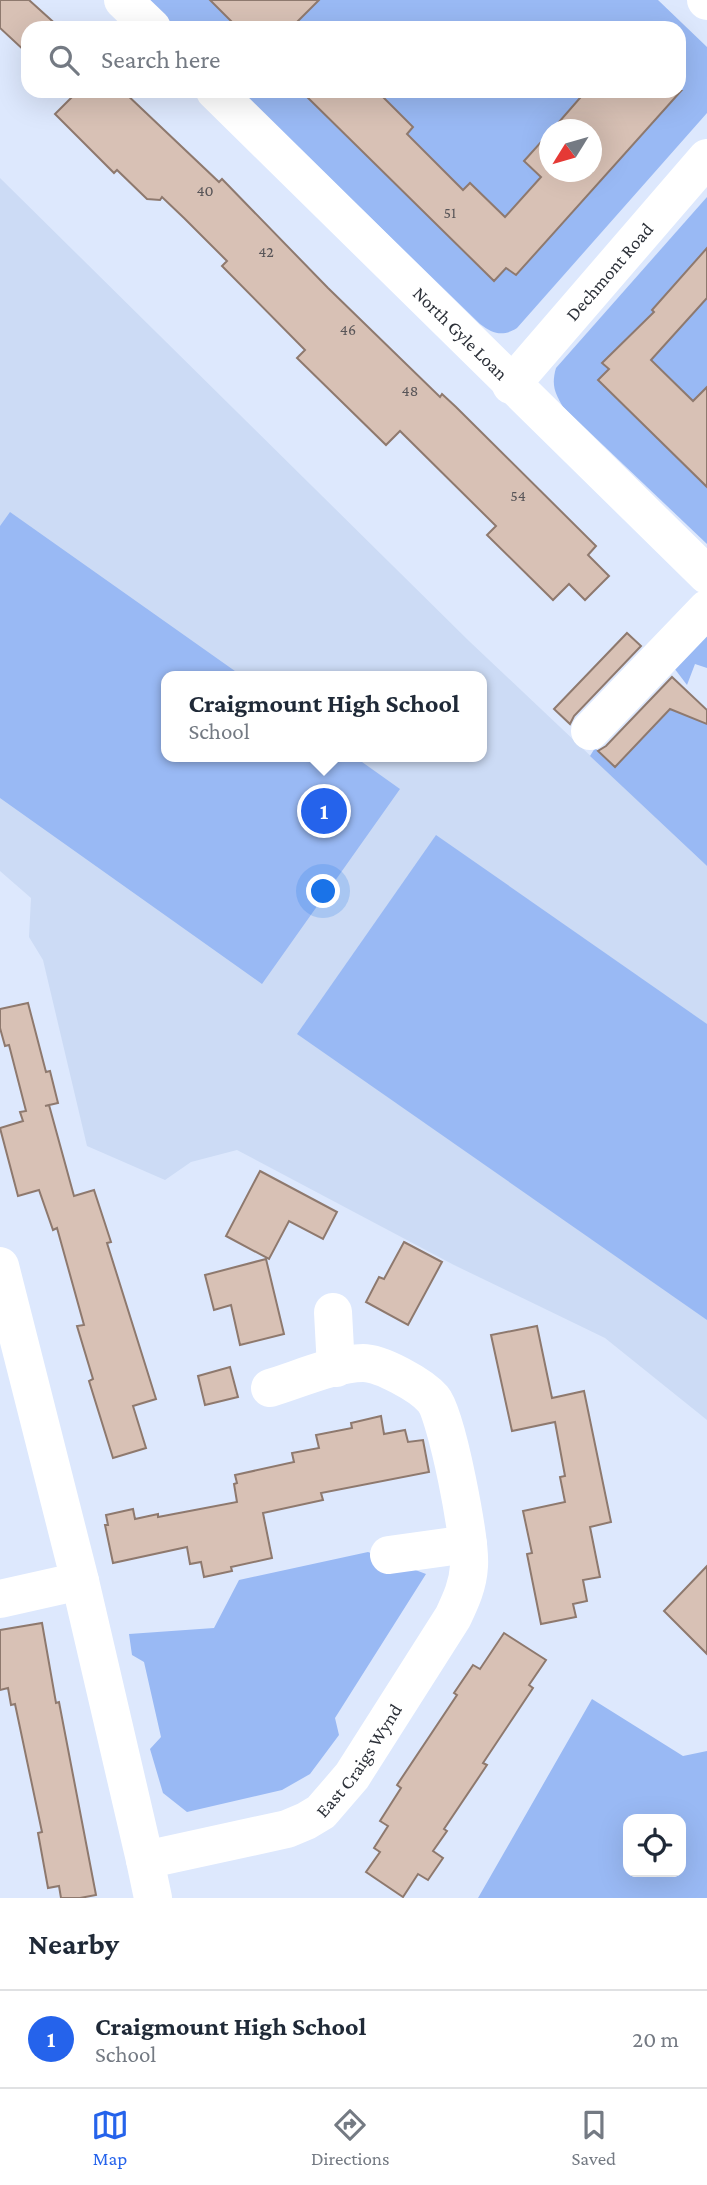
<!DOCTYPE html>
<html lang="en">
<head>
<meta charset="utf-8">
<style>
	body { margin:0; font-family:"Crimson Pro",serif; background:#f6f6f7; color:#1f2937 }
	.controls { position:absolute; right:21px; bottom:21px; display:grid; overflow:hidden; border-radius:14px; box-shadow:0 7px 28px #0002 }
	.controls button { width:63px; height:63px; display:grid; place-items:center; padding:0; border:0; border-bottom:2px solid #e0e1e3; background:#fff; color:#1f2937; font:35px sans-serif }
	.compass { position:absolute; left:539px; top:119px; width:63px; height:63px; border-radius:50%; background:#fff; box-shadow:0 7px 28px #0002; rotate:233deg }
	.you { position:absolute; left:324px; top:892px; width:24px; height:24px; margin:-18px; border:5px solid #fff; border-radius:50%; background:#1a73e8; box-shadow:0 0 0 10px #1a73e833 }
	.badge { display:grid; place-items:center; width:46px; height:46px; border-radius:50%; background:#2563eb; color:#fff; font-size:23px; font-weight:700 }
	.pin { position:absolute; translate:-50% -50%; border:4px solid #fff; box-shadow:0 2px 7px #0006 }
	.popup { position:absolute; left:161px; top:671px; width:326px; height:91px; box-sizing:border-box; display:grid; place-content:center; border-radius:14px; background:#fff; filter:drop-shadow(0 2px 5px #0005); font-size:23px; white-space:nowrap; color:#747a83 }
	.popup b { font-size:26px; color:#1f2937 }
	.popup::after { content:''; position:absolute; left:50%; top:100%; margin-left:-14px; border:14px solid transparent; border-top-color:#fff }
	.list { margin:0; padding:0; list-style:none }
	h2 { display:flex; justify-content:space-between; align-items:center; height:91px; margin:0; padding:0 28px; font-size:30px }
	h2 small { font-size:23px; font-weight:400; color:#747a83 }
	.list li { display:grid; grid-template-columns:46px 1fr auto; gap:21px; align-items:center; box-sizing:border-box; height:98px; padding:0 28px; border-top:2px solid #e0e1e3 }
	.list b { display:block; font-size:26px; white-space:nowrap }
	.list p { margin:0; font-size:23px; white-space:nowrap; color:#747a83 }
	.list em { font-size:23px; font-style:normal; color:#747a83 }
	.icon { flex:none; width:38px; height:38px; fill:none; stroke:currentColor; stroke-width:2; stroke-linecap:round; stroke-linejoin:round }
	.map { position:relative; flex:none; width:707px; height:1898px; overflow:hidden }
	.search { position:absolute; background:#fff; box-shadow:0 7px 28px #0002; left:21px; right:21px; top:21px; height:77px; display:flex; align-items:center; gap:18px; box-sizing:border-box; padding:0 24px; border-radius:21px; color:#747a83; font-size:26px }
	.sheet { height:189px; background:#fff }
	nav { display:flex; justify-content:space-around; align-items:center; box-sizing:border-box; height:98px; border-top:2px solid #e0e1e3; background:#fff; font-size:19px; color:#747a83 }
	nav a { display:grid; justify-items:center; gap:4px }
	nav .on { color:#2563eb }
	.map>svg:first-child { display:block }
	.built { fill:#ccdbf5; fill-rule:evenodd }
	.green { fill:#99b9f4; fill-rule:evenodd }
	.building { fill:#d8c1b5; stroke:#8e796e; stroke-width:2 }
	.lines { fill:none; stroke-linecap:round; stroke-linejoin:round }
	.minor { stroke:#fff; stroke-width:38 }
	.labels { text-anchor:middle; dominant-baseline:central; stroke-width:6; stroke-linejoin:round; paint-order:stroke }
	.number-label { font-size:16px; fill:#585558 }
	.street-label { font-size:19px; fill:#2d3139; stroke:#f1f5fe }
</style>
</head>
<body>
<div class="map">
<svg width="707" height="1898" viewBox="0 0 707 1898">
	<rect width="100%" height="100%" fill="#dde8fd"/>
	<path class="built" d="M0,178L469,641L707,866V1420L605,1338L454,1265L237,1150L191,1162L165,1180L87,1146L43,960L29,937L31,898L0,871ZM166,676H481V757H166Z"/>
	<g class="green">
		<path d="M147,0H658L707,47V113L517,328C503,337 493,334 480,324L240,91H679V28H175ZM550,130H592V172H550Z"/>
		<path d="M707,197V544L563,407C555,393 551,385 556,368Z"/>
		<path d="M10,512L242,676H166V757H355L400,789L262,984L0,798V526Z"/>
		<path d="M707,618V668L695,664L687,685L668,660Z"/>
		<path d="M672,708L707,724V866L590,756L595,748L615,767Z"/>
		<path d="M436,835L707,1024V1320L297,1034Z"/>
		<path d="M368,1552L426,1574L335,1718L339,1735L310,1774L282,1790L187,1812L163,1793L150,1749L161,1737L144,1662L132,1655L129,1634L214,1628L239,1580Z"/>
		<path d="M592,1699L683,1756L707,1751V1898H478ZM681,1819V1872H628V1819Z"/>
	</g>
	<g class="building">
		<path d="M0,0H29L60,28H28V54L0,28Z"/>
		<path d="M210,0H319L291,28H238Z"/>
		<path d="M78,91H123L219,182L222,179L328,288L440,397L442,394L456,407L596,546L588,555L609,576L585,600L569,584L553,600L487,535L496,526L400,431L386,445L297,358L305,350L222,266L227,261L184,218L162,197L160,200L147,199L117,170L114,173L55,114Z"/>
		<path d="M301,91H377L413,127L407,134L463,190L470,183L505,217L541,177L524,161L550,132V172H592V130H552L586,91H681L516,275L506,268L494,281Z"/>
		<path d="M707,248V298L651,360L693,401L707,387V487L598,380L609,369L602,363L654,312L652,310Z"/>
		<path d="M627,633L641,646L574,716L570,724L554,709Z"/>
		<path d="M672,677L707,710V724L670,709L615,767L598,751L606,746Z"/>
		<path d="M28,1003L46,1072L50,1071L58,1103L45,1106L49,1105L74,1196L94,1190L111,1242L107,1243L156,1399L133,1406L146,1448L113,1458L89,1381L93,1379L77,1326L84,1325L57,1228L53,1230L39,1190L18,1196L0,1128L23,1121L20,1112L26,1111L9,1045L5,1046L0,1028V1009Z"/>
		<path d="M260,1171L337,1212L323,1239L289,1221L269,1259L226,1236Z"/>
		<path d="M404,1242L442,1262L408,1325L366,1302L379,1277L384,1279Z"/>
		<path d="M266,1259L284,1334L240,1345L231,1305L214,1310L205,1275Z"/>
		<path d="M537,1326L552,1398L584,1391L611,1522L590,1527L600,1577L583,1580L587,1601L573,1604L576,1617L541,1624L527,1554L532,1553L523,1511L565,1502L560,1477L565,1476L555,1422L512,1431L491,1335Z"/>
		<path d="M230,1367L238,1397L205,1405L198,1376Z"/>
		<path d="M381,1416L384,1434L405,1430L408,1442L423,1440L429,1472L321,1493L323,1500L263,1513L272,1558L231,1567L232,1571L204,1577L201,1562L190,1564L187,1547L113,1563L105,1525H108L106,1515L133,1509L135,1519L158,1514V1517L237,1502L234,1484L237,1483L235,1475L294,1462L292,1453L319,1448L316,1435L352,1428L351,1423Z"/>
		<path d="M707,1566V1654L664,1611Z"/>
		<path d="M42,1623L56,1703L59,1702L96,1895L80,1898H61L59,1886L48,1888L38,1833L42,1832L15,1704L11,1705L8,1688L0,1690V1630Z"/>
		<path d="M504,1633L546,1660L529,1685L533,1688L483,1763L487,1765L444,1829L447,1831L433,1851L443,1858L428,1880L418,1874L403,1897L366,1872L380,1852L374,1848L388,1826L380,1821L401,1788L397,1785L457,1695L454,1693L473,1665L480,1669Z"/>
	</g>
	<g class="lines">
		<g class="minor">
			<path d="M123,0L152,28"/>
			<path d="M706,0L707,1"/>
			<path id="s1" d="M215,91L707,575"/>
			<path id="s2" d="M511,385L707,158"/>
			<path d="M590,731L707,609"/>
			<path d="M0,1266L80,1581L0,1599"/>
			<path d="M333,1312L336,1368"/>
			<path d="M389,1555L468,1544"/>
			<path id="s3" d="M80,1581L145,1860L287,1829L306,1821L321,1812L352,1776L453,1617C461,1600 468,1585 469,1566C471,1542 447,1415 433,1399C421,1385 381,1363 363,1363C335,1363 297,1380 270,1388"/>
			<path d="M145,1860L153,1898"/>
		</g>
	</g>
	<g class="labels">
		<g class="number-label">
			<text x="205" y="190">40</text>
			<text x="450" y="212">51</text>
			<text x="266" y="251">42</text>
			<text x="348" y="329">46</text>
			<text x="410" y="390">48</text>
			<text x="518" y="495">54</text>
		</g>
		<g class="street-label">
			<text stroke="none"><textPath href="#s2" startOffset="150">Dechmont Road</textPath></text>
			<text stroke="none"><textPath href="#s1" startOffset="345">North Gyle Loan</textPath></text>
			<text stroke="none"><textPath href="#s3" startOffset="534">East Craigs Wynd</textPath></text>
		</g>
	</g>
</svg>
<div class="controls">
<button><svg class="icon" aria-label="locate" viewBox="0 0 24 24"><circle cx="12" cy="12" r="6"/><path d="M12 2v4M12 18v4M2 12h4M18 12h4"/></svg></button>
</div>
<svg class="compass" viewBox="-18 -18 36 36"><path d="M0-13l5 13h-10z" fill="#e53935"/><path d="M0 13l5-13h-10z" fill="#747a83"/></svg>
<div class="you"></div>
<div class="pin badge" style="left:324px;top:811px">1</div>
<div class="popup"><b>Craigmount High School</b>School</div>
<div class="search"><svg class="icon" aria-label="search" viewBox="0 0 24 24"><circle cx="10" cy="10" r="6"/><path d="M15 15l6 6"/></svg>Search here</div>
</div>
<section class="sheet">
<h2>Nearby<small></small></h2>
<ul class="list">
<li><span class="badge">1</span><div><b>Craigmount High School</b><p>School</p></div><em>20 m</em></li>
</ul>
</section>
<nav>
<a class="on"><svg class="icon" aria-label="map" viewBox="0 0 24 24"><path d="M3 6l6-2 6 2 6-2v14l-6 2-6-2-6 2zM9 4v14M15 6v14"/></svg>Map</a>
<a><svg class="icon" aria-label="directions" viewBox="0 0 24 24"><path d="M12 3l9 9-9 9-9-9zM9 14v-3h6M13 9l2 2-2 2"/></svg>Directions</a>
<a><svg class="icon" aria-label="saved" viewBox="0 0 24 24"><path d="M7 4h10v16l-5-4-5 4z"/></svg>Saved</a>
</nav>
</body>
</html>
